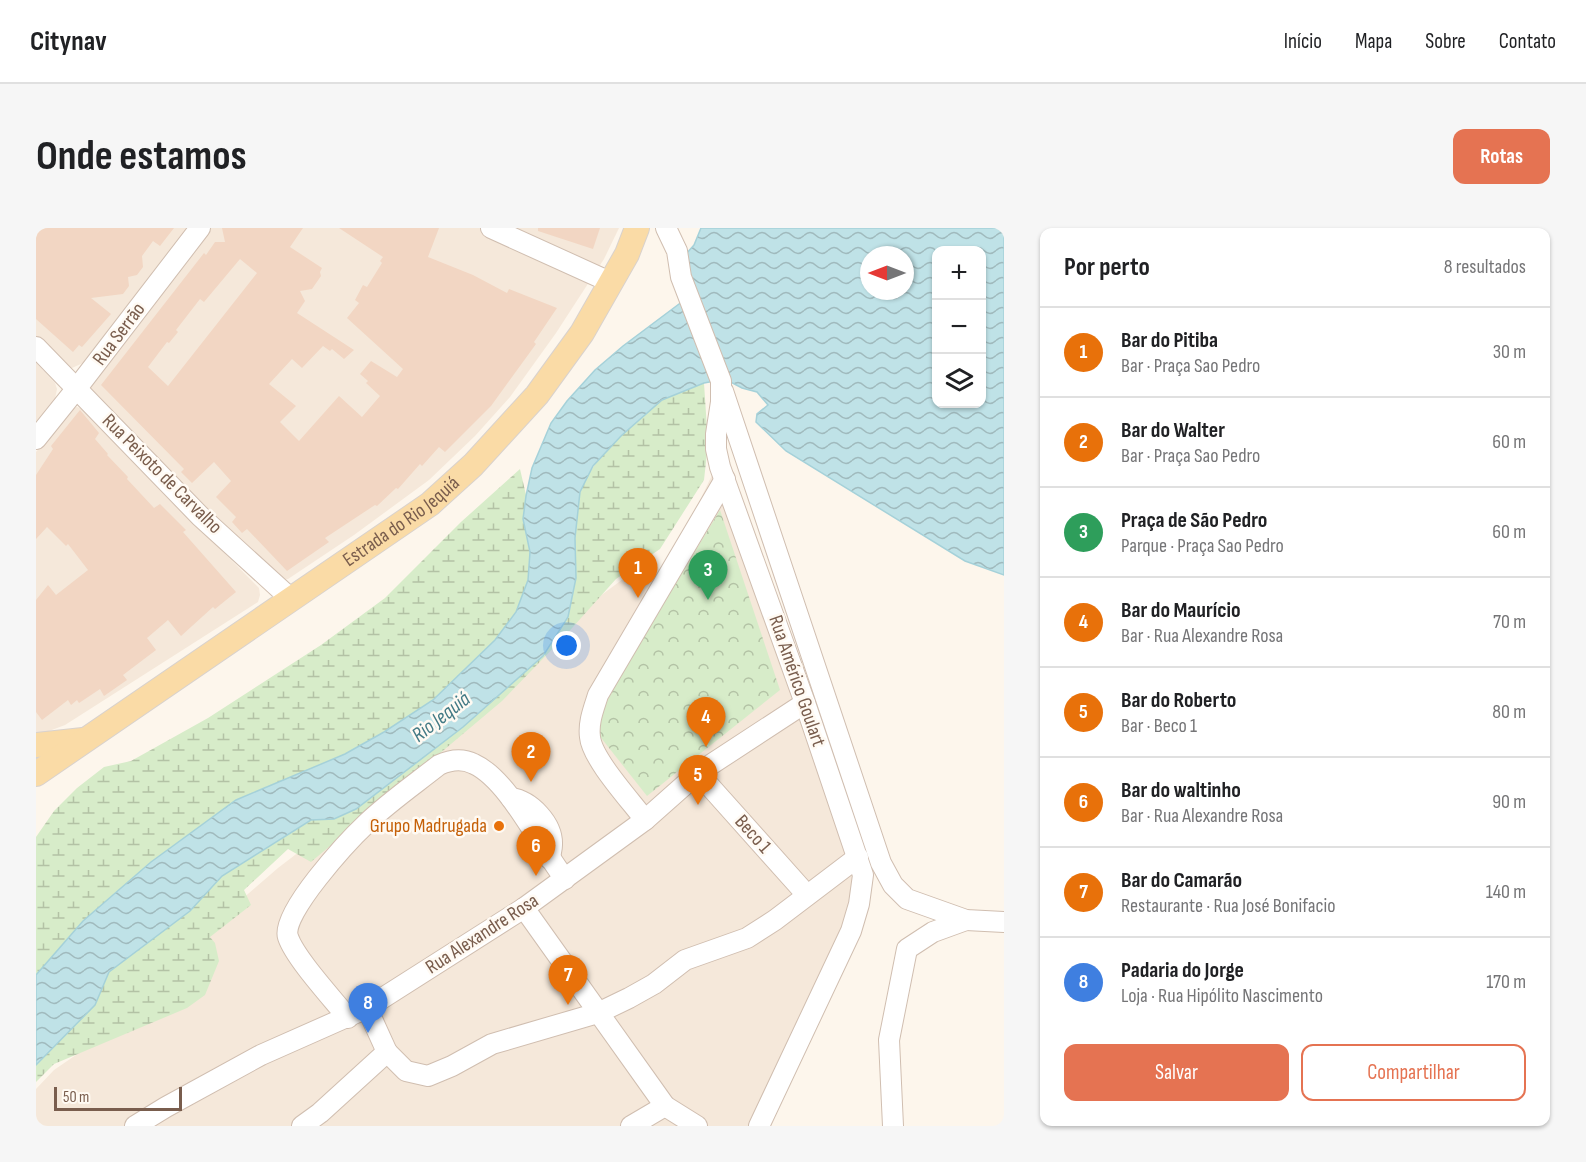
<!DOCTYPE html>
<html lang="pt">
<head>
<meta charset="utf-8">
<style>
	body { margin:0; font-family:"Sofia Sans Condensed",sans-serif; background:#f6f6f6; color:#202124 }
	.controls { position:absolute; right:18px; top:18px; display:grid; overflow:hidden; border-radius:12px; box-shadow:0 2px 4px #0004 }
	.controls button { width:54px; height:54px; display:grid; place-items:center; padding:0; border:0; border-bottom:2px solid #e0e0e0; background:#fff; color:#202124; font:30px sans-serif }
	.compass { position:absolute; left:824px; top:18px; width:54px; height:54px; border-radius:50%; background:#fff; box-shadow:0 2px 4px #0004; rotate:270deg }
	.scale { position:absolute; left:18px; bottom:15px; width:128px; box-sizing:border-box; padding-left:6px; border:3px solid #795d4d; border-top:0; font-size:16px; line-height:21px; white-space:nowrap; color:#795d4d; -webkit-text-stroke:4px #fffaf3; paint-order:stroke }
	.you { position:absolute; left:531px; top:418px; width:21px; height:21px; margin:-15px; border:4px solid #fff; border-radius:50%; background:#1a73e8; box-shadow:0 0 0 9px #1a73e833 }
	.badge { display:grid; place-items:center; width:39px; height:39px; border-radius:50%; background:#e57352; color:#fff; font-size:20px; font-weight:700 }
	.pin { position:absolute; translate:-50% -50px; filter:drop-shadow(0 2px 3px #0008) }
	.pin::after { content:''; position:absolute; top:32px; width:21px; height:18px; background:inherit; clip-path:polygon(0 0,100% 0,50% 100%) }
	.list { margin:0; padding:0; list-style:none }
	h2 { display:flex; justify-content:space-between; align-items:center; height:78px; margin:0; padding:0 24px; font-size:26px }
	h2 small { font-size:20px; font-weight:400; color:#757577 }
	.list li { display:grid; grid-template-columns:39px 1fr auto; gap:18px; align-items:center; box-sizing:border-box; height:90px; padding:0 24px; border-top:2px solid #e0e0e0 }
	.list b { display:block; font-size:22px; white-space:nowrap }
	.list p { margin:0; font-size:20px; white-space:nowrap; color:#757577 }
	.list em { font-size:20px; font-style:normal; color:#757577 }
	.actions { display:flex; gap:12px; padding:18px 24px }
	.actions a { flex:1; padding:14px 0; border:2px solid #e57352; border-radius:12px; text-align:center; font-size:21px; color:#e57352 }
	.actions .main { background:#e57352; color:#fff }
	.icon { flex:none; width:33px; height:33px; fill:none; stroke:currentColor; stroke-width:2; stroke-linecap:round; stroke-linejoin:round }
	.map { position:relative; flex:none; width:968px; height:898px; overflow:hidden; border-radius:12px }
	header { display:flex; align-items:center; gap:36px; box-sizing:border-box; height:84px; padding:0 30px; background:#fff; border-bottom:2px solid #e0e0e0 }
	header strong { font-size:28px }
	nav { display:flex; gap:33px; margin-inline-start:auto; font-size:21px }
	.intro { display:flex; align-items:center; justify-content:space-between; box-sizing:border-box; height:144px; padding:0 36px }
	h1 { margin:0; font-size:42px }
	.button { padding:15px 27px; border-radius:12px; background:#e57352; color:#fff; font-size:21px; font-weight:700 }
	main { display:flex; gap:36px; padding:0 36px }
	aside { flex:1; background:#fff; border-radius:12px; box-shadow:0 2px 4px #0004 }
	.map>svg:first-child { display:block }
	.residential { fill:#f5e8da }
	.forest { fill:url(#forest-crowns) }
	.wetland { fill:url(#wetland-marsh) }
	.water { fill:url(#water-waves); stroke:#a5d1d9; stroke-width:1.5; fill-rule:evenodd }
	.building { fill:#f2d6c3; fill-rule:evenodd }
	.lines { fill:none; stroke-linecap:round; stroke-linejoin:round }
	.minor-casing { stroke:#d0beb0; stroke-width:22 }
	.major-casing { stroke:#d9d2cd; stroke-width:26 }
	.minor { stroke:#fff; stroke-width:20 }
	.major { stroke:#fadba6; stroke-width:24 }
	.food-dot { fill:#e8710a; stroke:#fffaf3; stroke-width:2 }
	.labels { text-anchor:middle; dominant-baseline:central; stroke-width:5; stroke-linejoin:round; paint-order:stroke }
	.street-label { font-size:20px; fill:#795d4d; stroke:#fffaf3 }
	.food-label { font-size:20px; fill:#c56008; stroke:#fffaf3; text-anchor:end }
	.water-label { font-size:21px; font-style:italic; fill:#437a85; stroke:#fffaf3 }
</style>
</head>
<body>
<header>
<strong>Citynav</strong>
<nav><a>Início</a><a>Mapa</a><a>Sobre</a><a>Contato</a></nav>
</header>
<div class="intro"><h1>Onde estamos</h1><a class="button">Rotas</a></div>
<main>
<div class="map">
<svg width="968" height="898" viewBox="0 0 968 898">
	<defs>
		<pattern id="forest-crowns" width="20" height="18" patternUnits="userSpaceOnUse" patternTransform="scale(1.5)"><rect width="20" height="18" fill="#d7ecc9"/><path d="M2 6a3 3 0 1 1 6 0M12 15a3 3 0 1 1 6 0" fill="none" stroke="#b3c2a5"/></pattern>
		<pattern id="wetland-marsh" width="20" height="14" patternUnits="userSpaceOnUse" patternTransform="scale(1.5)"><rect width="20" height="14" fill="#d7ecc9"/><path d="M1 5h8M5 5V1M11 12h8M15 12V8" fill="none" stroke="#b3c2a5"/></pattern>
		<pattern id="water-waves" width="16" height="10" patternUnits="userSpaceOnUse" patternTransform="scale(1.5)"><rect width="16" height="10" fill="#bfe2e7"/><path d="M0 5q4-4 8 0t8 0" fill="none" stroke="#a0babd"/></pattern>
	</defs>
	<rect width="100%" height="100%" fill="#fdf6ec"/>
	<g class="residential">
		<path d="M0,0H153L47,135L36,140L25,135L0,109Z"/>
		<path d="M172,0H583L568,31L520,105L474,169L439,208L393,252L318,307L252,351L246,352L235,347L54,162V159Z"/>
		<path d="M0,135L19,155L21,161L19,171L0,195Z"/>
		<path d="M41,179L46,181L223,360L224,367L222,374L29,497L0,508V224L37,180Z"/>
		<path d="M686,226L822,643L816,679L720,898H0V861L18,842L72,805L168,704L242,640L393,524L496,437L556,374L610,334L625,342L647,308Z"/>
	</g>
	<path class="forest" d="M684,282L744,462L611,568L562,506L564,481Z"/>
	<g class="wetland">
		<path d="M668,155L672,216L668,252L624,321L580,351L528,409L466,473L275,634L252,621L208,662L215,677L174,709L179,715L183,733L169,767L151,780L18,836L0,854V827L67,740L181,643L273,585L540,350C539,327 537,282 545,262C557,230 597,192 625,172C637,164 654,160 668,155Z"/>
		<path d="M484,241L503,323L488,389L403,480L0,761V609L18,583L41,560L68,539L95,533L172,490L285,417L349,370L425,294Z"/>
	</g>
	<path class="water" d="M665,0H968V347L929,333L750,223L720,194L721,186L732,177L721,164L706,160L689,151L668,155L626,172L585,208L557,238L544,264L539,310L540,350L532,389L507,428L427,499L320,581L298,591L275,592L186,648L154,683L73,744L59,777L0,837V747L47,693L115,634L200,572L309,526L348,504L397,472L459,412L480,384L492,352L494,324L487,291L490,268L496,240L515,195L531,173L559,142L587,118L659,64L650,35V26L658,17ZM900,22H945V176H900ZM833,27H869V63H833Z"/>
	<g class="building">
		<path d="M5,0H138L124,18L117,13L106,28L107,39L101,47L92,49L93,58L87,66L55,70L75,86L46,119L43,117L37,124L0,91V6Z"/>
		<path d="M186,0H267L254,19L286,40L284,44L285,48L276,61L264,63L269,73L261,85L318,122L308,131L296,121L294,123L287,118L266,140L256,131L233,156L260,178L244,194L263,213L303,168L326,189L344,168L330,155L332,153L324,146L335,133L361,149L367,141L311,90L323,75L319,72L327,57L331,59L346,35L344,33L347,29L303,0H403L392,29L437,47L471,65L473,61L521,80L498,114L500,116L455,178L409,224L403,219L386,238L384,236L362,261L360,260L341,278L339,277L289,310L293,314L251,343L211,301L206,305L196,294L200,289L180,269L195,253L178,234L156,255L145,244L148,241L65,157L168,25L170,27L179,14H189ZM204,31L221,45L132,158L112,139L131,114L133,115L142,104L140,102L164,71L168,74Z"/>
		<path d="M502,0H564L557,21L502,3Z"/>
		<path d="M44,182L63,205L59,211L72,226L71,227L92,249L91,251L118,280L124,276L150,302L147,304L200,364L179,381L177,379L145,408L132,392L111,410L120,422L87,447L91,452L68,468L64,461L43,475L41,472L35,477L32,472L6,492L0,484V372L12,357L20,367L52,342L32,316L30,318L11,299L0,311V247L17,221L15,218Z"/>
	</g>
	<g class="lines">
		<defs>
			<g id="minor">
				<path d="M455,0L574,54"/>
				<path d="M630,0L641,23L645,49L685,153V174L680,206V221L684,239L769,475L827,647L823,676L815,703L723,898"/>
				<path d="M0,119L164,288L254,370"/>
				<path d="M687,163L845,635L857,657L871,671L930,692L968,694"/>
				<path d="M0,211L41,160L164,0"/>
				<path d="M662,545L771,667"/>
				<path d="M475,570C495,573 517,596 516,617C516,622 514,627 514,631"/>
				<path d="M609,592C595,573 556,531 554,509C552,494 558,480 562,467L689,251"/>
				<path d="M488,680L629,878L661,898"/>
				<path d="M312,790C296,770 259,730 252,709C244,686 313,612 331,595C353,574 379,556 403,537C414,532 426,530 438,536C473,552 504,619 529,651"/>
				<path d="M351,824L370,843L392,848L416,838L456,816L562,785L593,770L618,756L649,732L711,710L739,692L822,629"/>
				<path d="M99,898L130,879L225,827L331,780L488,680L609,592L662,545L769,475"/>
				<path d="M266,898L284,885L351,824L331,780"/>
				<path d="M595,898L629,878"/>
				<path d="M857,898L853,812L871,721L897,704L930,692"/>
			</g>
			<g id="major">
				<path d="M0,517L47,512"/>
				<path id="s1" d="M0,546L394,276L437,237L501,167L546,105L591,26L601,0"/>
			</g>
		</defs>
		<use href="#minor" class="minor-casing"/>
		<use href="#major" class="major-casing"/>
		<use href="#minor" class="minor"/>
		<use href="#major" class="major"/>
	</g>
	<circle class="food-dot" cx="463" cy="598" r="6"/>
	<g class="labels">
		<g class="street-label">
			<text transform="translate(83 106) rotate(-53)">Rua Serrão</text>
			<text transform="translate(126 246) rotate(45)">Rua Peixoto de Carvalho</text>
			<text stroke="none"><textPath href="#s1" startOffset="444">Estrada do Rio Jequiá</textPath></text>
			<text transform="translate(761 453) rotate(71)">Rua Américo Goulart</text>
			<text transform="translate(717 606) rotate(48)">Beco 1</text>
			<text transform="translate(446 706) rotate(-33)">Rua Alexandre Rosa</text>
		</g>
		<g class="food-label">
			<text x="451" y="598">Grupo Madrugada</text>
		</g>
		<g class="water-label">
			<text transform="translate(405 489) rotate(-38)">Rio Jequiá</text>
		</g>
	</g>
</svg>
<div class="controls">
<button>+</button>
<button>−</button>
<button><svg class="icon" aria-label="layers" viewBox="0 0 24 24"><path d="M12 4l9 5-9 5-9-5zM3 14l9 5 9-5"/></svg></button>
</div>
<svg class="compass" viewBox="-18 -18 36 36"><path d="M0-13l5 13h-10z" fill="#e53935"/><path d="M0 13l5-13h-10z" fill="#757577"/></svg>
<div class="scale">50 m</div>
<div class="you"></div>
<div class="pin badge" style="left:602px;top:370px;background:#e8710a">1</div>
<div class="pin badge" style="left:495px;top:554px;background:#e8710a">2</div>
<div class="pin badge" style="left:672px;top:372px;background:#2e9e5b">3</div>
<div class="pin badge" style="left:670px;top:519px;background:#e8710a">4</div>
<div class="pin badge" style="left:662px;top:577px;background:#e8710a">5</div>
<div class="pin badge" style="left:500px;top:648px;background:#e8710a">6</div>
<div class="pin badge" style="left:532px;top:777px;background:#e8710a">7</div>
<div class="pin badge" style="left:332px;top:805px;background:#3f7fe0">8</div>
</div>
<aside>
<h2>Por perto<small>8 resultados</small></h2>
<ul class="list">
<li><span class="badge" style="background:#e8710a">1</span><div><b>Bar do Pitiba</b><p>Bar · Praça Sao Pedro</p></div><em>30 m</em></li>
<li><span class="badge" style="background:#e8710a">2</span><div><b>Bar do Walter</b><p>Bar · Praça Sao Pedro</p></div><em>60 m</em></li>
<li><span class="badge" style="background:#2e9e5b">3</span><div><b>Praça de São Pedro</b><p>Parque · Praça Sao Pedro</p></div><em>60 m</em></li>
<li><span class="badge" style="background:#e8710a">4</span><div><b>Bar do Maurício</b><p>Bar · Rua Alexandre Rosa</p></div><em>70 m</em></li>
<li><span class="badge" style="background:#e8710a">5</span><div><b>Bar do Roberto</b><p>Bar · Beco 1</p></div><em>80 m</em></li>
<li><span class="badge" style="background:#e8710a">6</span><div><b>Bar do waltinho</b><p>Bar · Rua Alexandre Rosa</p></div><em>90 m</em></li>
<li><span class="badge" style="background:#e8710a">7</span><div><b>Bar do Camarão</b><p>Restaurante · Rua José Bonifacio</p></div><em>140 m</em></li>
<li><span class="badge" style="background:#3f7fe0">8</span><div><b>Padaria do Jorge</b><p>Loja · Rua Hipólito Nascimento</p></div><em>170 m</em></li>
</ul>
<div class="actions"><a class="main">Salvar</a><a>Compartilhar</a></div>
</aside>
</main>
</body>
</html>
